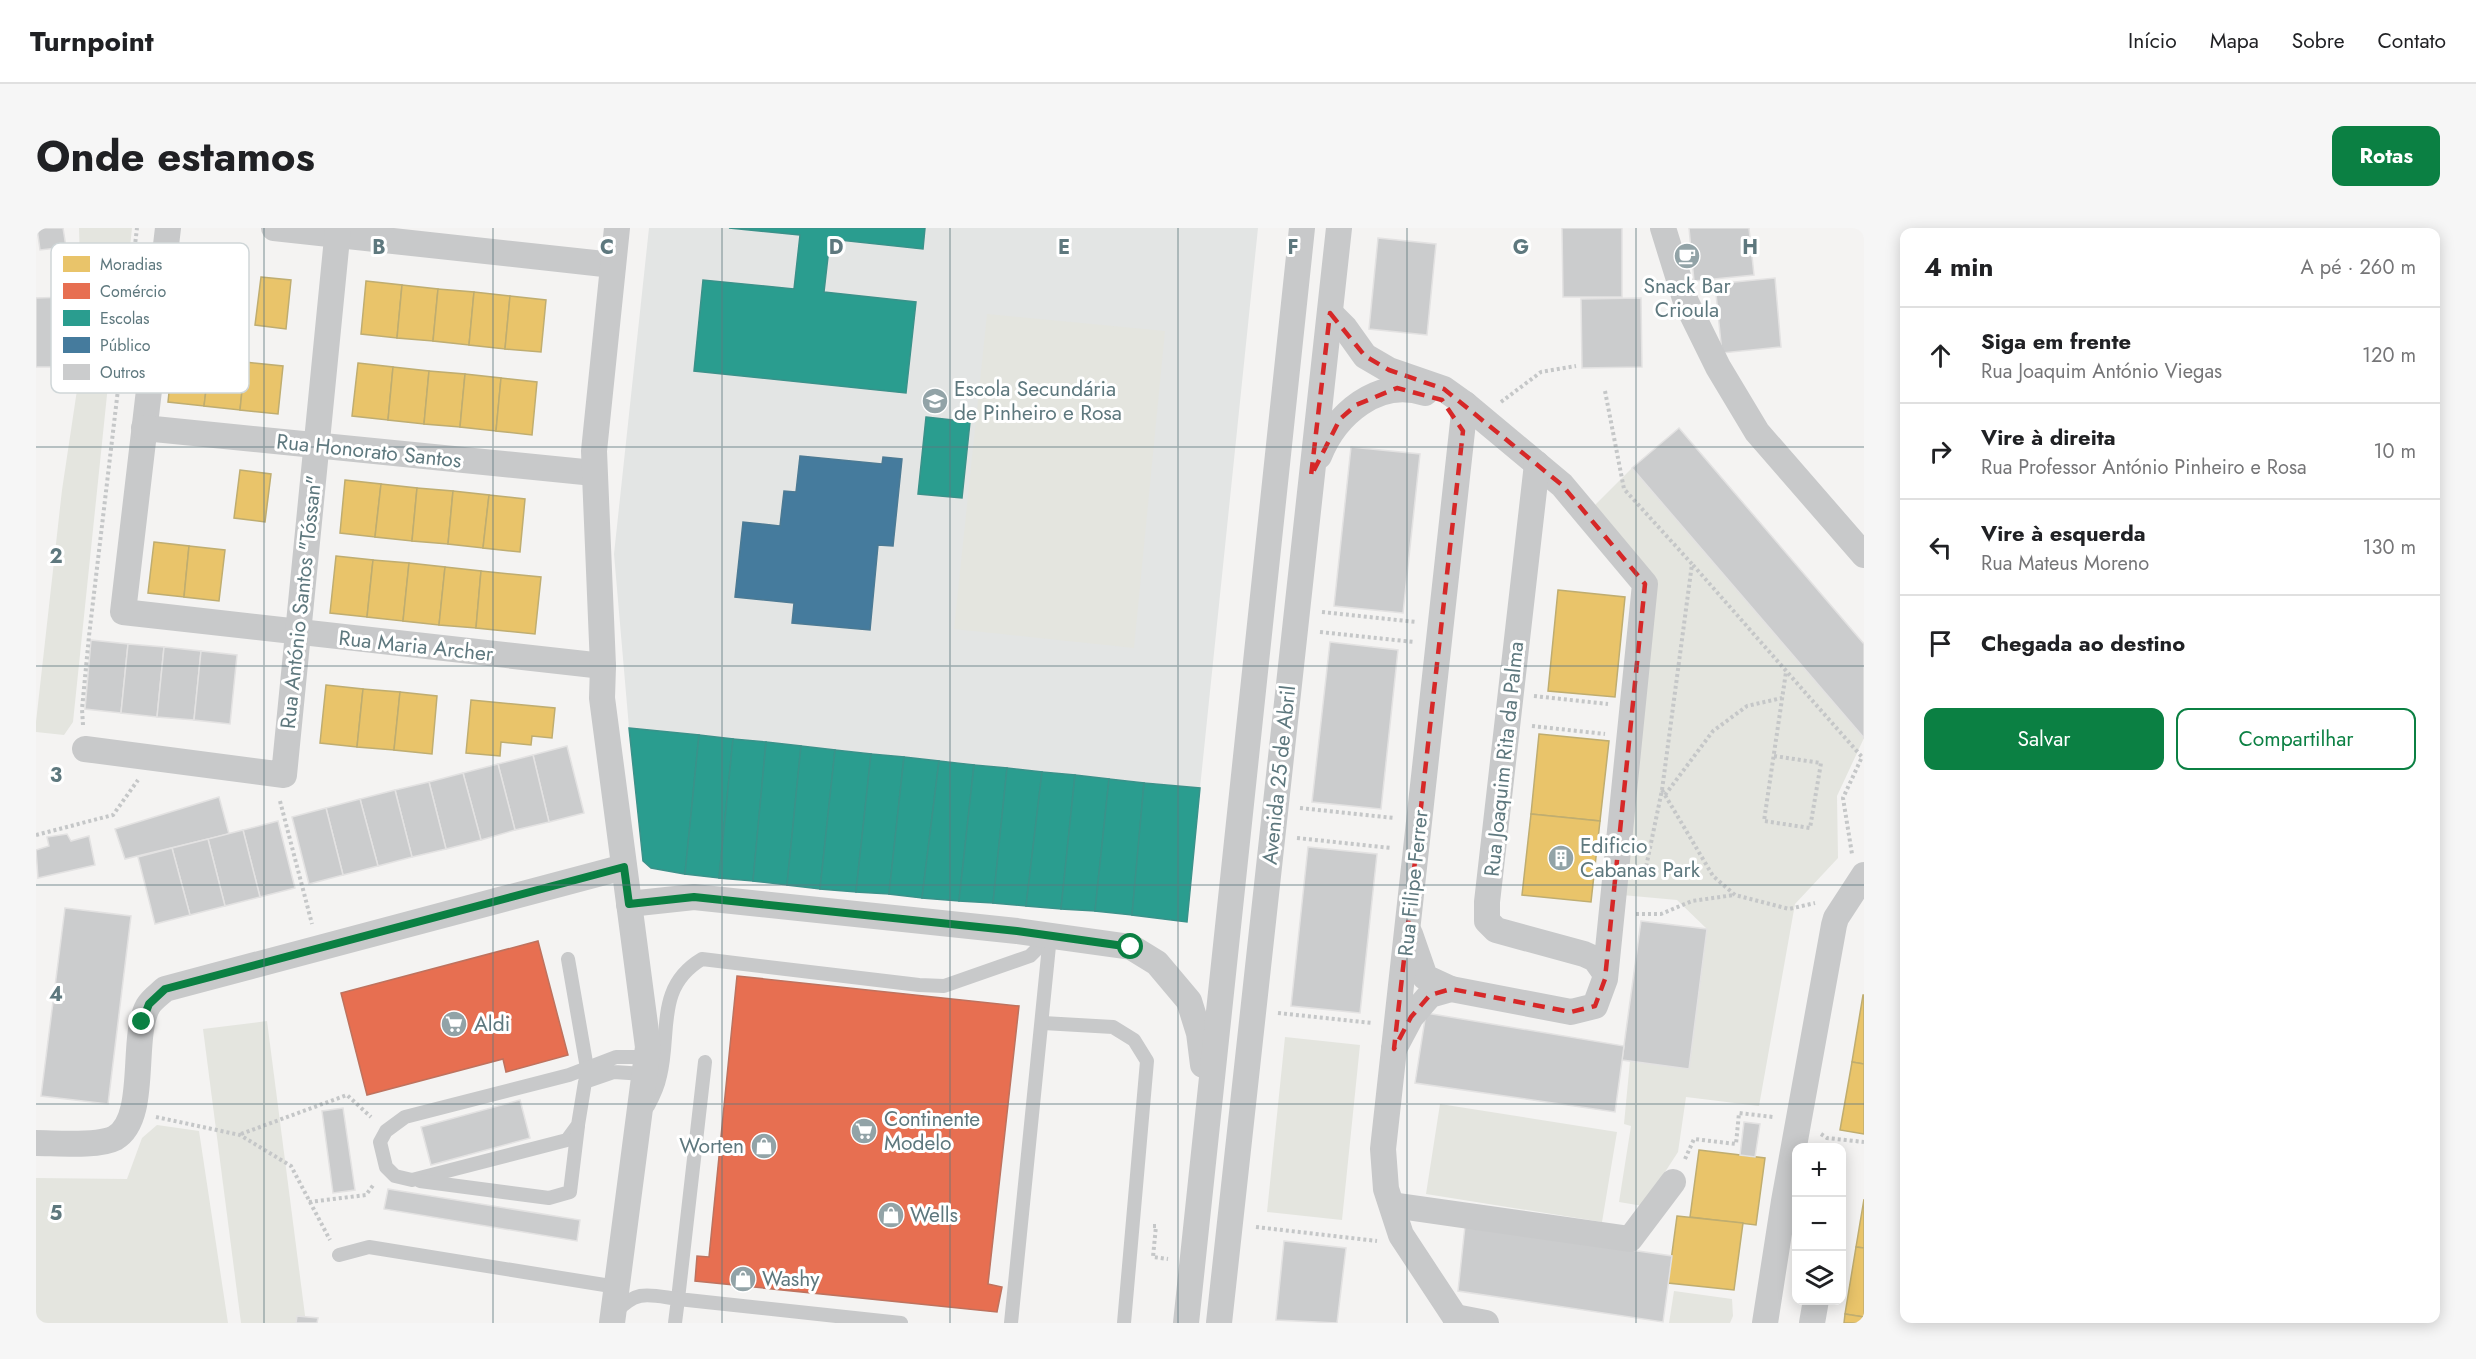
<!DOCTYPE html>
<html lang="pt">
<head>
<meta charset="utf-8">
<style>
	body { margin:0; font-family:Jost,sans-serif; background:#f6f6f6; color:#202124 }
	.controls { position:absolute; right:18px; bottom:18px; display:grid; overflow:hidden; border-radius:12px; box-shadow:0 3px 15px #0003 }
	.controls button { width:54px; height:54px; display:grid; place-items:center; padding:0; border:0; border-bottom:2px solid #e0e0e0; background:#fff; color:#202124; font:30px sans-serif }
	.stop { position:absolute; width:18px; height:18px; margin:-14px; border:4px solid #0b8043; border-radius:50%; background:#fff }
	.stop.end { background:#0b8043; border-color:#fff; box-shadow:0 2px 6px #0008 }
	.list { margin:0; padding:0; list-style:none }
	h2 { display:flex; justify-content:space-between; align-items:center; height:78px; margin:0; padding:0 24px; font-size:26px }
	h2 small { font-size:20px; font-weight:400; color:#757577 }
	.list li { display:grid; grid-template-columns:39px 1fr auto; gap:18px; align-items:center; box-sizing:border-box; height:96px; padding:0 24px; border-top:2px solid #e0e0e0 }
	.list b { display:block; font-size:22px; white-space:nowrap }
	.list p { margin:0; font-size:20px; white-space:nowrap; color:#757577 }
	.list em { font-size:20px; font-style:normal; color:#757577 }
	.actions { display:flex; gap:12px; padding:18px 24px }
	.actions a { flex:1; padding:14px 0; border:2px solid #0b8043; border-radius:12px; text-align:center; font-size:21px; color:#0b8043 }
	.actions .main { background:#0b8043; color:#fff }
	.icon { flex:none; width:33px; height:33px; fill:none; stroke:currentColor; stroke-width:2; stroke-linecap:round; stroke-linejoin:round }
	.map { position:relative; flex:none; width:1828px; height:1095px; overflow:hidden; border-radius:12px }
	header { display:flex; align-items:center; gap:36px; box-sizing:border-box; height:84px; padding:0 30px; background:#fff; border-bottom:2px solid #e0e0e0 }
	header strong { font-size:28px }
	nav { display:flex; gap:33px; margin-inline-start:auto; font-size:21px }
	.intro { display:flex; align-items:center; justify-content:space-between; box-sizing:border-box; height:144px; padding:0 36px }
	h1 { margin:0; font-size:42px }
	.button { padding:15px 27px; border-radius:12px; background:#0b8043; color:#fff; font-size:21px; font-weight:700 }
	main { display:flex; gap:36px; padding:0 36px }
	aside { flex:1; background:#fff; border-radius:12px; box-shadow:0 3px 15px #0003 }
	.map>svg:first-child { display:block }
	.built { fill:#e3e5e4 }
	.green { fill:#e4e5df }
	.homes { fill:#e9c46a; stroke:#bfad70; stroke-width:1.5 }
	.shops { fill:#e76f51; stroke:#be725e; stroke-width:1.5 }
	.schools { fill:#2a9d8f; stroke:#3a928a; stroke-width:1.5 }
	.public { fill:#457b9d; stroke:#4c7a94; stroke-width:1.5 }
	.building { fill:#cbcccd; stroke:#e3e2e2; stroke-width:1.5 }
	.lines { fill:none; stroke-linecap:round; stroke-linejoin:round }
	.path { stroke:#c5c7c8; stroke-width:4; stroke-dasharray:3 3; stroke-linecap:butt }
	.lane { stroke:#c8c9ca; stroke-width:14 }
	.street { stroke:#c8c9ca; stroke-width:26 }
	.route { stroke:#0b8043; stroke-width:8 }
	.marked { fill:none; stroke:#d62828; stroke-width:4.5; stroke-dasharray:12 8; stroke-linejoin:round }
	.grid { fill:none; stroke:#5e787e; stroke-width:1.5; stroke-opacity:0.55 }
	.labels { text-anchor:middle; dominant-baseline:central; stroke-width:6; stroke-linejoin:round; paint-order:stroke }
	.poi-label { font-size:21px; fill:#5e787e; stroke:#fff; text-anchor:start }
	.street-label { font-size:21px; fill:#5e787e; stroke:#fff }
	.key { fill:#fff; stroke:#cfd6d8; stroke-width:1.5 }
	.key-label { font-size:16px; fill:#5e787e }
	.grid-label { font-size:20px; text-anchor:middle; font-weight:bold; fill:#5e787e; stroke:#fff; stroke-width:6; stroke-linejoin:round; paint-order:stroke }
</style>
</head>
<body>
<header>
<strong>Turnpoint</strong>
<nav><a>Início</a><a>Mapa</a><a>Sobre</a><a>Contato</a></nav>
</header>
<div class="intro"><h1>Onde estamos</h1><a class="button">Rotas</a></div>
<main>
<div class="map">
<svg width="1828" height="1095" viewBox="0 0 1828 1095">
	<rect width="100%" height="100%" fill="#f4f3f2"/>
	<path class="built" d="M613,0H1222L1164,560L593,500L578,326Z"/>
	<g class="green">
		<path d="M43,0H96L82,138H74L37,494L28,507L0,504V494L26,262L44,142L45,69Z"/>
		<path d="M951,86L1129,103L1098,420L918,401Z"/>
		<path d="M1596,240L1828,510L1801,568L1802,630L1759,676L1723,878L1650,869L1642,924L1607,978L1583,974L1595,898L1588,896L1594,833L1653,840L1671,701L1641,672L1586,667L1620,357L1558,278Z"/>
		<path d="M231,793L270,1095H205L167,801Z"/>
		<path d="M1249,809L1324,817L1306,992L1231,984Z"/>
		<path d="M1404,876L1581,904L1566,994L1390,966Z"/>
		<path d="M121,897L163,903L192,1095H0V950L91,951L106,910Z"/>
		<path d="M1638,1063L1696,1071L1697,1088L1694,1095H1633Z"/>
	</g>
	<g class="homes">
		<path d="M225,49L255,52L250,101L219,97Z"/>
		<path d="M330,53L366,57L361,110L325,106Z"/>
		<path d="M366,57L402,61L397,113L361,110Z"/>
		<path d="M402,61L438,64L433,117L397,113Z"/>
		<path d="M438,64L474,68L469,121L433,117Z"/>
		<path d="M474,68L510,72L505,124L469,121Z"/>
		<path d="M137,126L174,130L168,178L132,174Z"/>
		<path d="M174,130L209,134L204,182L168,178Z"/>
		<path d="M209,134L247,138L242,186L204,182Z"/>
		<path d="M322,135L357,139L352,192L316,188Z"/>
		<path d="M357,139L393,143L388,196L352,192Z"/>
		<path d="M393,143L429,146L424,199L388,196Z"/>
		<path d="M429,146L465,150L460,203L424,199Z"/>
		<path d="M465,150L501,154L496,207L460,203Z"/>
		<path d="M204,242L235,246L229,294L198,290Z"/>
		<path d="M309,252L345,256L339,309L304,305Z"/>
		<path d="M345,256L381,260L376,313L339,309Z"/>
		<path d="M381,260L417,263L412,316L376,313Z"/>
		<path d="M417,263L453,267L447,320L412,316Z"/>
		<path d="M453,267L489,271L484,324L447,320Z"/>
		<path d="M118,314L153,318L148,369L112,365Z"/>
		<path d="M153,318L189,322L183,373L148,369Z"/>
		<path d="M300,328L337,332L331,389L294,385Z"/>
		<path d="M337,332L373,335L367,393L331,389Z"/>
		<path d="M373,335L409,339L403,397L367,393Z"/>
		<path d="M409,339L445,343L440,400L403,397Z"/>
		<path d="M445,343L505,349L499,406L440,400Z"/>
		<path d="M1522,362L1589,369L1579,469L1512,463Z"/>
		<path d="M290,457L327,461L321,519L284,515Z"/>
		<path d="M327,461L364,464L358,522L321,519Z"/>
		<path d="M364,464L401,468L396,526L358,522Z"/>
		<path d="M435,472L519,480L516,510L496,508L495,517L465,514L464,528L430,525Z"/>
		<path d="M1503,506L1573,513L1564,593L1495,586Z"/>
		<path d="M1495,586L1564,593L1555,674L1486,667Z"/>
		<path d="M1827,767H1828V836L1816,834Z"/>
		<path d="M1816,834L1828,836V906L1804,902Z"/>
		<path d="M1663,922L1729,930L1720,997L1654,989Z"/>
		<path d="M1828,971V1020L1820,1019Z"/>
		<path d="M1641,988L1707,995L1698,1062L1632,1055Z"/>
		<path d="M1820,1019L1828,1020V1089L1809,1086Z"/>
		<path d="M1809,1086L1828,1089V1095H1808Z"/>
	</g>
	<g class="shops">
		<path d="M502,713L532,827L470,844L467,831L331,867L305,765Z"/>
		<path d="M701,748L983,778L952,1056L966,1059L961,1084L659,1053L661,1028L673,1029Z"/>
	</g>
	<g class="schools">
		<path d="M693,0H889L887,21L794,11L788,64L880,74L870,165L658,143L667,52L758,61L764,7Z"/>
		<path d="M890,189L934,194L926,270L882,266Z"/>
		<path d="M593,500L663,507L649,646L615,640L607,633Z"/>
		<path d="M663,507L697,511L683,650L649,646Z"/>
		<path d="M697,511L730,514L717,653L683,650Z"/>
		<path d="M730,514L765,518L751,657L717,653Z"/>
		<path d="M765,518L799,522L784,661L751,657Z"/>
		<path d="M799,522L835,526L820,664L784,661Z"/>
		<path d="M835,526L868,529L853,666L820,664Z"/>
		<path d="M868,529L903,533L886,670L853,666Z"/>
		<path d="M903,533L938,537L923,673L886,670Z"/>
		<path d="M938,537L971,540L957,675L923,673Z"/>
		<path d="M971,540L1006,544L990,678L957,675Z"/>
		<path d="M1006,544L1039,547L1025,681L990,678Z"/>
		<path d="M1039,547L1073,551L1059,683L1025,681Z"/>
		<path d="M1073,551L1108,555L1096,687L1059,683Z"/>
		<path d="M1108,555L1164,560L1151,694L1096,687Z"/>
	</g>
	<path class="public" d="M764,228L846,236L847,229L866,231L857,318L842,317L834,402L756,395L758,375L699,369L707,294L744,298L748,263L760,264Z"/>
	<g class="building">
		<path d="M1,0H27L30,19L4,22Z"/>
		<path d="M1526,0H1586V69H1527Z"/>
		<path d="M1653,0H1713L1718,47L1658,53Z"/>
		<path d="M1342,10L1400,16L1391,107L1333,101Z"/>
		<path d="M1739,50L1745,119L1686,125L1679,56Z"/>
		<path d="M31,69L32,139H0V70Z"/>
		<path d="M1605,70L1606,139L1546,140L1545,71Z"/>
		<path d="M1643,200L1828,416V510L1596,240Z"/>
		<path d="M1315,219L1384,226L1367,385L1298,378Z"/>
		<path d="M55,412L92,416L85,485L49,481Z"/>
		<path d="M1294,414L1362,422L1345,581L1276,574Z"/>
		<path d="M92,416L128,419L121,489L85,485Z"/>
		<path d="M128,419L165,423L158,492L121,489Z"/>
		<path d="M165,423L201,427L194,496L158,492Z"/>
		<path d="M531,518L548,585L513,594L497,527Z"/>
		<path d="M497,527L513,594L479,602L462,536Z"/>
		<path d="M462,536L479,602L445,612L427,545Z"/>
		<path d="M427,545L445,612L410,621L393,554Z"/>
		<path d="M393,554L410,621L376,629L359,562Z"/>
		<path d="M359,562L376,629L342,638L324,571Z"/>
		<path d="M183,569L193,606L89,631L79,601Z"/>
		<path d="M324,571L342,638L307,647L290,580Z"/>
		<path d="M290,580L307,647L273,656L256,589Z"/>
		<path d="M242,593L259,660L224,669L207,602Z"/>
		<path d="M207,602L224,669L189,678L172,611Z"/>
		<path d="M31,606L35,613L53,608L59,637L2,650L0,622L13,618L11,609Z"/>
		<path d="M172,611L189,678L154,687L136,620Z"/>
		<path d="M1272,619L1341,626L1324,785L1255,778Z"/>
		<path d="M136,620L154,687L119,696L102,629Z"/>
		<path d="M29,680L95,688L72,876L5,868Z"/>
		<path d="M1605,693L1671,701L1653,841L1586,832Z"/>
		<path d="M1390,785L1588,818L1579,884L1379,855Z"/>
		<path d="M484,872L494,910L395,937L385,899Z"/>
		<path d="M307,880L319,962L297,965L286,883Z"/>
		<path d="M1708,894L1724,896L1719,929L1704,927Z"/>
		<path d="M352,961L544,992L541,1013L348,981Z"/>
		<path d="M1429,998L1636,1028L1627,1094L1422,1063Z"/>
		<path d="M1248,1013L1310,1020L1301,1095L1240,1092Z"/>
		<path d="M261,1088L282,1090L281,1095H260Z"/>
	</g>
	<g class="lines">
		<g class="path">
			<path d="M1569,163L1588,261L1656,336L1626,562L1609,644"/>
			<path d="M1465,174L1505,144L1540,138"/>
			<path d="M1657,337L1826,529L1807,570L1816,626"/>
			<path d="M1286,384L1380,394"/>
			<path d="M1284,404L1378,414"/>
			<path d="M1498,468L1572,476"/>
			<path d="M47,497L46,481L53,408L101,0"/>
			<path d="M1496,498L1569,506"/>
			<path d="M1738,528L1785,535L1774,600L1728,593L1750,444"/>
			<path d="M1626,562L1677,648L1699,667L1753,681L1779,675"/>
			<path d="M1629,567L1677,503L1711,478L1746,470"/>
			<path d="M244,573L276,696"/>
			<path d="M1264,580L1358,590"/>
			<path d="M0,607L77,587L102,552"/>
			<path d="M1261,610L1355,620"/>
			<path d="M1600,686H1625L1656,673L1698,667"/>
			<path d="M1242,785L1336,795"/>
			<path d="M120,889L204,907L255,938L294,1012"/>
			<path d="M205,906L311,867L335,889"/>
			<path d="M1785,906L1791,910L1828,914"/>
			<path d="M1649,931L1658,911L1700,916L1703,885L1737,889"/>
			<path d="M273,974L330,967L338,956"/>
			<path d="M1117,998H1120L1117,1029L1132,1031"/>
			<path d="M1220,999L1341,1013"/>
		</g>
		<g class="lane">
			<path d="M532,731L551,840L550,847"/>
			<path d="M1007,795L1077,799L1098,812L1111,833L1088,1095"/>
			<path d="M669,834L642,1071L865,1095"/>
			<path d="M608,846L578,844L549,854L542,897L531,912L376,952L359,948L350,939L344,914L350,903L369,889L533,847L580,829H611"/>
			<path d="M612,878C617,869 622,858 624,848C635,804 619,759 666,731L883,757L908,758L994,728L1014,708"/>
			<path d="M384,953L513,970L534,964L542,898"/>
			<path d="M303,1027L333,1019L581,1059"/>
			<path d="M580,1084C601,1061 613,1067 642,1071L639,1095"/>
			<path d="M975,1095L1014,708"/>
		</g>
		<g class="street">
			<path d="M132,0L87,384L567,438"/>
			<path d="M238,0L577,37"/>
			<path d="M1627,0L1650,74L1682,139L1721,204L1828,327"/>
			<path d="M1294,85L1309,100L1329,128L1353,142L1408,161L1429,176L1526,257L1609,356L1569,751L1559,778L1535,784L1415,761L1394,767L1375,789L1358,821"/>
			<path d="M108,200L558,245"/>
			<path d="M1283,228C1299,187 1342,149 1389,165"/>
			<path d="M1501,236L1451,674V693L1460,702L1548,726L1559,731L1569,745"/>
			<path d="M49,521L248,547L302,0"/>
			<path d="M593,676L658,669L981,703L1095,719L1121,735L1153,773L1163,805L1167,837"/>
			<path d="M1374,706L1389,749L1415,761"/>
			<path d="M0,915C20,915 62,919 79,910C113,890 94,810 112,778C116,771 124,766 129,761L588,639"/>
			<path d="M1356,977L1594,1011L1637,954"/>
			<path d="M1419,1089L1450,1095"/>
			<path d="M576,1095L612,819L566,470L567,438L558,223L581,0"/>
			<path d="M1150,1095L1266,0"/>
			<path d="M1183,1095L1303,0"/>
			<path d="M1425,1095L1419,1089L1365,1007L1350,961L1347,921L1429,176"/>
			<path d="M1729,1095L1748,973L1798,697L1800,690L1828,647"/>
			<path d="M1776,1095L1780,1072"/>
		</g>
	</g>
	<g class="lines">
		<path class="route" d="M106,794L113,776L129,761L588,639L593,676L658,669L981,703L1095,719"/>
	</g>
	<path class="marked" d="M1294,85L1329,128L1353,142L1408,161L1526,257L1609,356L1569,751L1559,778L1535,784L1415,761L1394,767L1375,789L1358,821L1427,203L1406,172L1361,160L1320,177L1304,191L1275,248Z"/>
	<path class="grid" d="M228,0V1095M457,0V1095M686,0V1095M914,0V1095M1142,0V1095M1371,0V1095M1600,0V1095M0,219H1828M0,438H1828M0,657H1828M0,876H1828"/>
	<defs>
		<symbol id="cafe-disc" viewBox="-11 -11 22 22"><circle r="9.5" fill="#92a3a7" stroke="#fff"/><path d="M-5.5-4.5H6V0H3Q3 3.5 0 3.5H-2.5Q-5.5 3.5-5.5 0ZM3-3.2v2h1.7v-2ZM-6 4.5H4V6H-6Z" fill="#fff"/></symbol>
		<symbol id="school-disc" viewBox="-11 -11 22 22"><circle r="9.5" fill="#92a3a7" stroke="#fff"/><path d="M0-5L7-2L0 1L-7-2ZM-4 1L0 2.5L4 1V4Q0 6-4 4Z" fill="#fff"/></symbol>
		<symbol id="building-disc" viewBox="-11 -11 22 22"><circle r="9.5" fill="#92a3a7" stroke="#fff"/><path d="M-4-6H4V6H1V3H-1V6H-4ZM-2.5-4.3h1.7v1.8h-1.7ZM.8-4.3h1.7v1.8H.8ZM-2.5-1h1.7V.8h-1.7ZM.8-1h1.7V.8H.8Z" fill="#fff"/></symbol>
		<symbol id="supermarket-disc" viewBox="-11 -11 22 22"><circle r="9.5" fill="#92a3a7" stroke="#fff"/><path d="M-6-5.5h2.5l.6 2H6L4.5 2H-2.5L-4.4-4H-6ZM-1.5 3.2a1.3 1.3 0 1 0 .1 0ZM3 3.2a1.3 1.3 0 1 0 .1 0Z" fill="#fff"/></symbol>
		<symbol id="shop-disc" viewBox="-11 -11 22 22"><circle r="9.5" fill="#92a3a7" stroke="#fff"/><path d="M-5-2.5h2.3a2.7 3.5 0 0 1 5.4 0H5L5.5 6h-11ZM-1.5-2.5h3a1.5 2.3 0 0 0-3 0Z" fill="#fff"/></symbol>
	</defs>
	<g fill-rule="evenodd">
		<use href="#cafe-disc" x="1636" y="13" width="30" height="30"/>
		<use href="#school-disc" x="884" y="158" width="30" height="30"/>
		<use href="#building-disc" x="1510" y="615" width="30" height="30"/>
		<use href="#supermarket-disc" x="403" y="781" width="30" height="30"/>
		<use href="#supermarket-disc" x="813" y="888" width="30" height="30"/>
		<use href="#shop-disc" x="713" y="903" width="30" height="30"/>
		<use href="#shop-disc" x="840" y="972" width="30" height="30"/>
		<use href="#shop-disc" x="692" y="1036" width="30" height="30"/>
	</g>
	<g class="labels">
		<g class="poi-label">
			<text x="1651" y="58" text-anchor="middle">Snack Bar<tspan x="1651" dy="24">Crioula</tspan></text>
			<text x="918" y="161">Escola Secundária<tspan x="918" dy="24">de Pinheiro e Rosa</tspan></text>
			<text x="1544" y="618">Edificio<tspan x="1544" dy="24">Cabanas Park</tspan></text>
			<text x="438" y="796">Aldi</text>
			<text x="848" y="891">Continente<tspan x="848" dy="24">Modelo</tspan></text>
			<text x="708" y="918" text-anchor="end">Worten</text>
			<text x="874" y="987">Wells</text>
			<text x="726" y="1051">Washy</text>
		</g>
		<g class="street-label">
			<text transform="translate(333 223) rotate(6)">Rua Honorato Santos</text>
			<text transform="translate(265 374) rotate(-84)">Rua António Santos "Tóssan"</text>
			<text transform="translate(380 418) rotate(6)">Rua Maria Archer</text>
			<text transform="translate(1468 531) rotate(-84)">Rua Joaquim Rita da Palma</text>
			<text transform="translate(1243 547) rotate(-84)">Avenida 25 de Abril</text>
			<text transform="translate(1377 655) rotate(-84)">Rua Filipe Ferrer</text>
		</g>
	</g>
	<rect x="15" y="15" width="198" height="150" rx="9" class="key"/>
	<rect x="27" y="28" width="27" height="16" fill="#e9c46a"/>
	<rect x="27" y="55" width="27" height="16" fill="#e76f51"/>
	<rect x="27" y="82" width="27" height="16" fill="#2a9d8f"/>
	<rect x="27" y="109" width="27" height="16" fill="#457b9d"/>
	<rect x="27" y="136" width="27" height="16" fill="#cbcccd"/>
	<g class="key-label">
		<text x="64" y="42">Moradias</text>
		<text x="64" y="69">Comércio</text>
		<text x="64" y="96">Escolas</text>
		<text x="64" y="123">Público</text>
		<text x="64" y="150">Outros</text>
	</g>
	<g class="grid-label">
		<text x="343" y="26">B</text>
		<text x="571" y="26">C</text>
		<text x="800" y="26">D</text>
		<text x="1028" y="26">E</text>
		<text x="1257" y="26">F</text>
		<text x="1485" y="26">G</text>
		<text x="1714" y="26">H</text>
		<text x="20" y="335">2</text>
		<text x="20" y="554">3</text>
		<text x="20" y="773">4</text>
		<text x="20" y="992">5</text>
	</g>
</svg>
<div class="controls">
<button>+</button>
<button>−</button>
<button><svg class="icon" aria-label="layers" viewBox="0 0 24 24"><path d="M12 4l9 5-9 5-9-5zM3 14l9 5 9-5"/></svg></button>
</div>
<div class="stop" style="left:1095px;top:719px"></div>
<div class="stop end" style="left:106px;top:794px"></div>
</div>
<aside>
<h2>4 min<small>A pé · 260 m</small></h2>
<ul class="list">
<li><svg class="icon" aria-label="ahead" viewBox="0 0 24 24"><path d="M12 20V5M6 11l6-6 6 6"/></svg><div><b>Siga em frente</b><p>Rua Joaquim António Viegas</p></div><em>120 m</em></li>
<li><svg class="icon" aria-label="right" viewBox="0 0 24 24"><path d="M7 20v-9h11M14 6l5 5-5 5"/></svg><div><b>Vire à direita</b><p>Rua Professor António Pinheiro e Rosa</p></div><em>10 m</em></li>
<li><svg class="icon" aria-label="left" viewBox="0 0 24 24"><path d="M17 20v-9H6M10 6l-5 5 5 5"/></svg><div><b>Vire à esquerda</b><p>Rua Mateus Moreno</p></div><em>130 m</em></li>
<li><svg class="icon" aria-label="arrive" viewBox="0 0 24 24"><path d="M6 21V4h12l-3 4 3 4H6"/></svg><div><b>Chegada ao destino</b></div></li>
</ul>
<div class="actions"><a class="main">Salvar</a><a>Compartilhar</a></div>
</aside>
</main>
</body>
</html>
